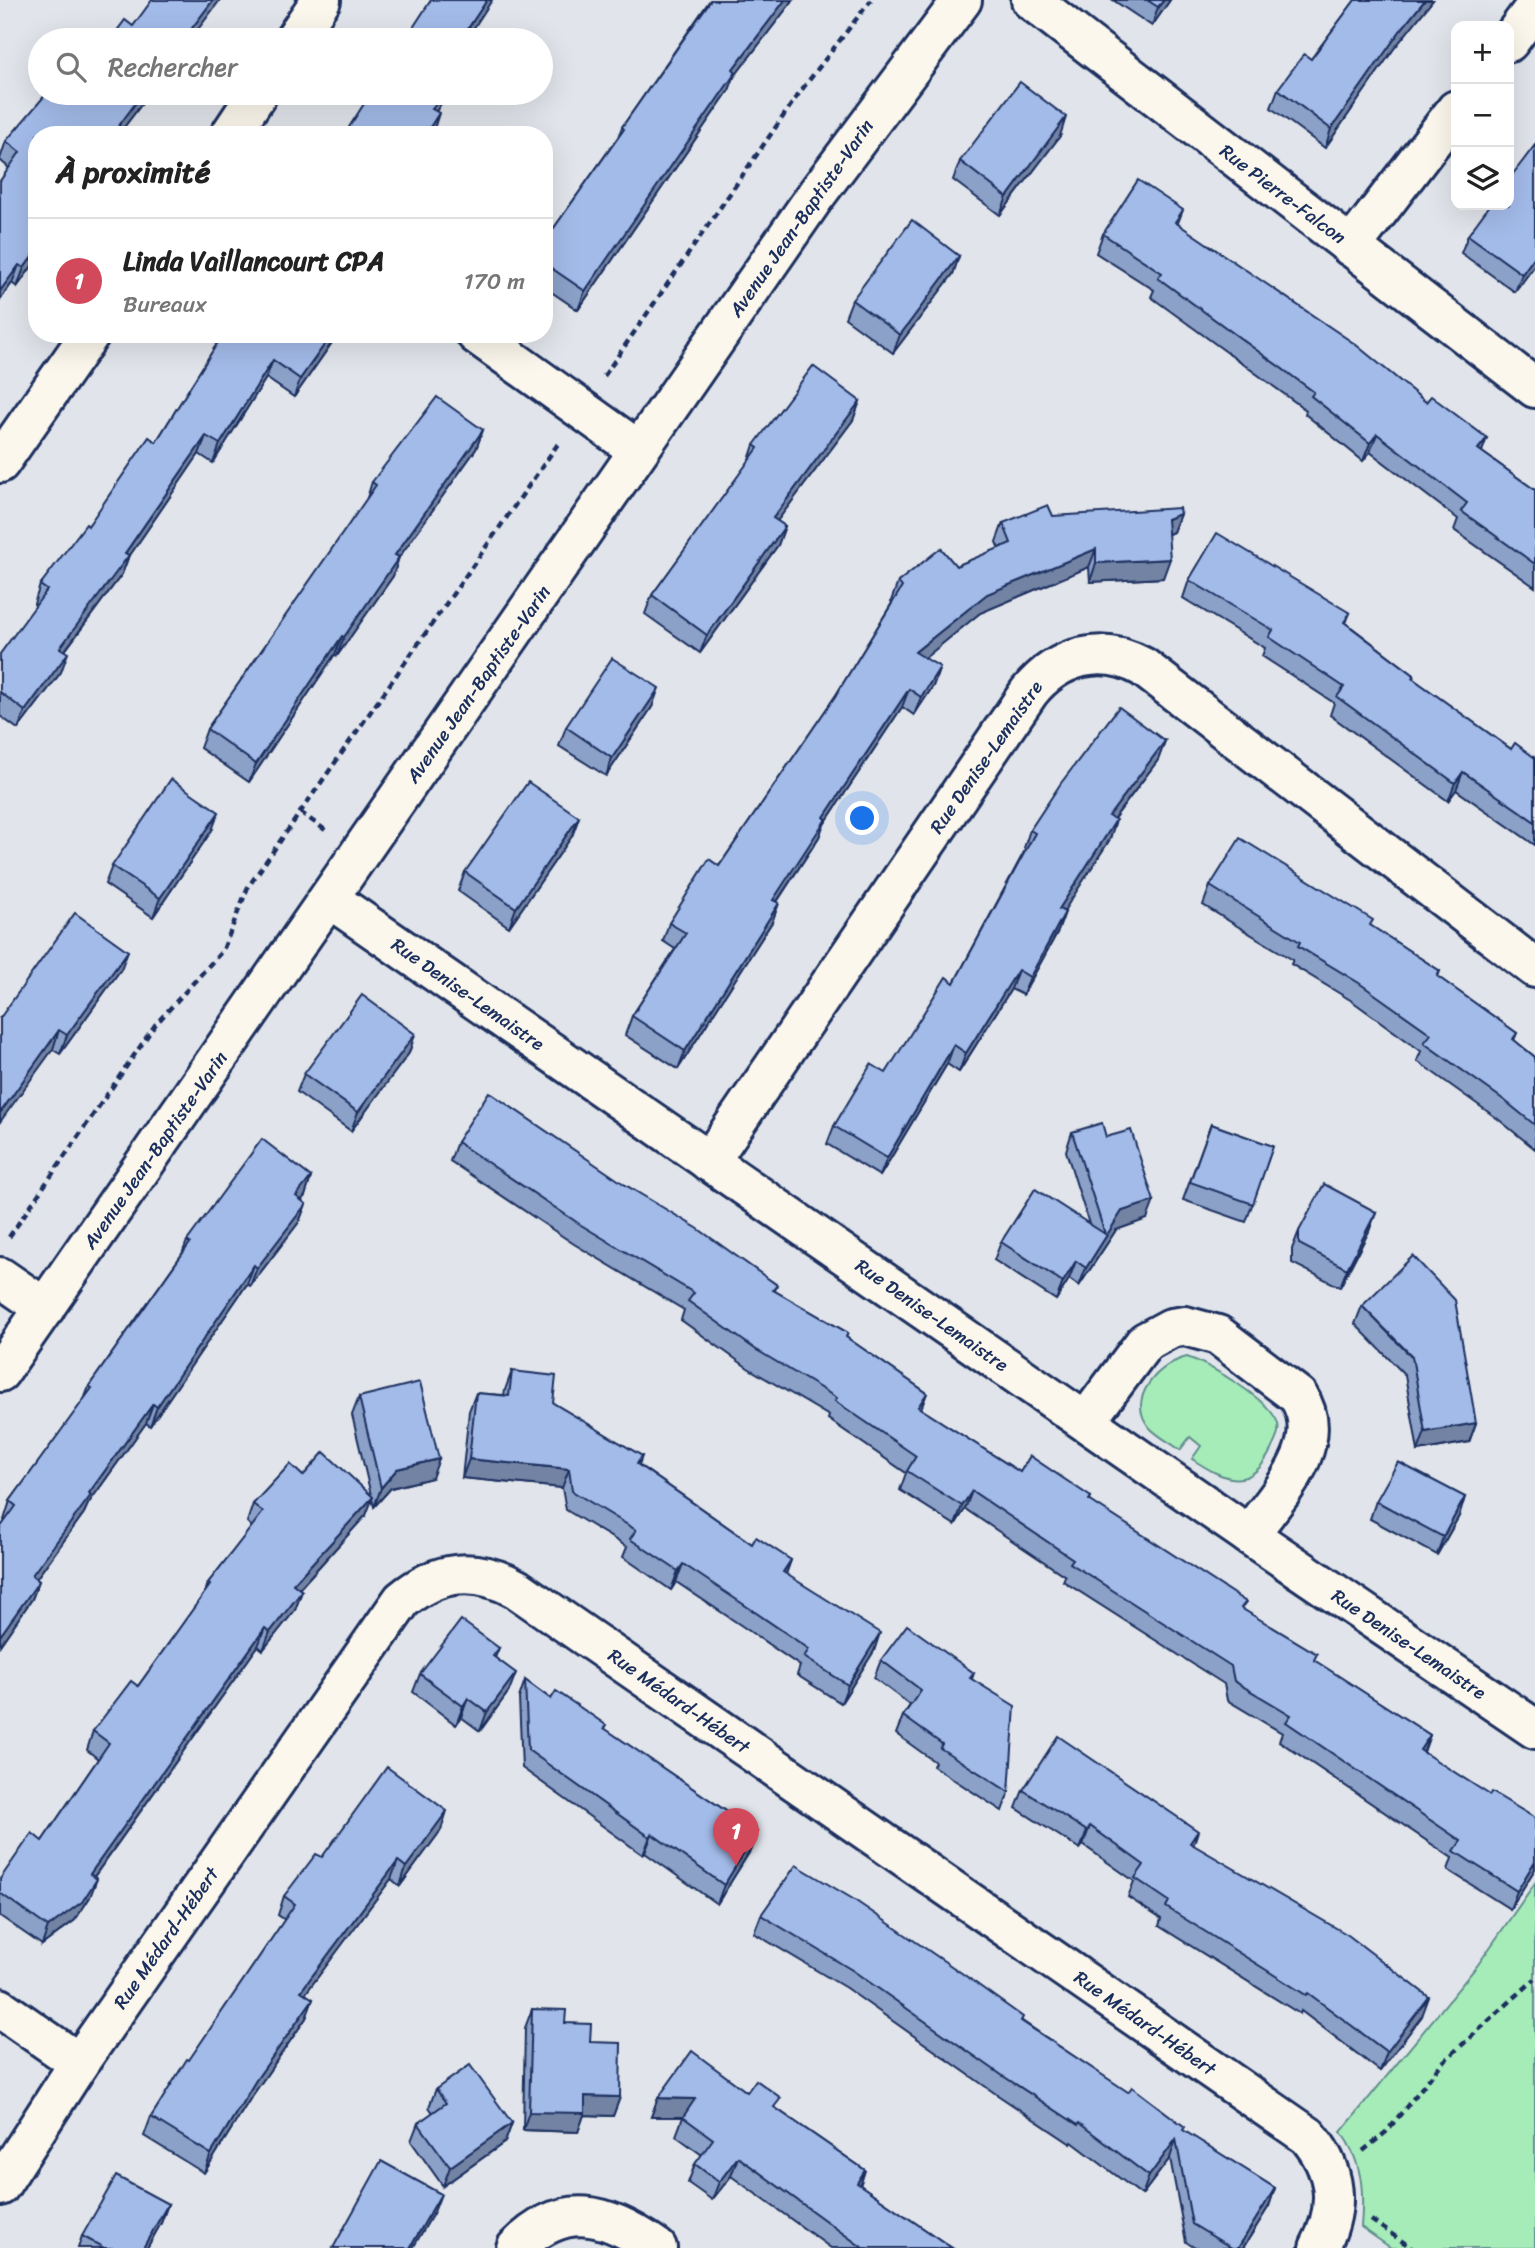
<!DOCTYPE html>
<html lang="fr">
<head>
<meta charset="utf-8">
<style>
	body { margin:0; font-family:Sriracha,sans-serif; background:#f2f2f2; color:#222 }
	.controls { position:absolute; right:21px; top:21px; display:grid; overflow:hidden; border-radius:14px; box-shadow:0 7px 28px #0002 }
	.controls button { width:63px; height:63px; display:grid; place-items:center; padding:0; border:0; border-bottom:2px solid #e0e0e0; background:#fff; color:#222; font:35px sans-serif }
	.you { position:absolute; left:863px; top:819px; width:24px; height:24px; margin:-18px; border:5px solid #fff; border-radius:50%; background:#1a73e8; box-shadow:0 0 0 10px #1a73e833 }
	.badge { display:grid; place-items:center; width:46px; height:46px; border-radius:50%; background:#d1495b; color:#fff; font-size:23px; font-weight:700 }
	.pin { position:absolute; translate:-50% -58px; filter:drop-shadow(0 2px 4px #0008) }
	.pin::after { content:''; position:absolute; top:37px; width:24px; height:21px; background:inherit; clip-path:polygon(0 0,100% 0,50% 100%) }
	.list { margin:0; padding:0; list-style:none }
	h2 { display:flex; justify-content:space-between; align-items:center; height:91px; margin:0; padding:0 28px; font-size:30px }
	h2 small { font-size:23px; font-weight:400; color:#767676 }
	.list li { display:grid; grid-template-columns:46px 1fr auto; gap:21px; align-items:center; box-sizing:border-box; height:126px; padding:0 28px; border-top:2px solid #e0e0e0 }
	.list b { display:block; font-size:26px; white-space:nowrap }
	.list p { margin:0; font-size:23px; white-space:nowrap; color:#767676 }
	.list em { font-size:23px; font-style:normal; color:#767676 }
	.icon { flex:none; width:38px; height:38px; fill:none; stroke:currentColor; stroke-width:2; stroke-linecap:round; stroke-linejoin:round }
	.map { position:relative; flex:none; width:1535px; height:2248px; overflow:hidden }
	.search { position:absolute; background:#fff; box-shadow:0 7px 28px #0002; left:28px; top:28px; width:525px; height:77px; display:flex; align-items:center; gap:18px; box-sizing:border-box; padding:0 24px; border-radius:38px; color:#767676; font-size:26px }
	.panel { position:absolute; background:#fff; box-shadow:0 7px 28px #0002; left:28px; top:126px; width:525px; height:217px; border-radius:28px }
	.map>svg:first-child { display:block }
	.green { fill:#a6ecb9; stroke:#608e8c; stroke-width:2 }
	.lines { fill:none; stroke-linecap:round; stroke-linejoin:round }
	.minor-casing { stroke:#1b2f5e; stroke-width:44 }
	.path { stroke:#1b2f5e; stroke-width:4.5; stroke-dasharray:7 5; stroke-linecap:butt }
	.minor { stroke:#fbf7ec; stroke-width:38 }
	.wall { fill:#8ca1c8; stroke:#1b2f5e; stroke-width:2 }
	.shaded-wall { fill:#7283a3; stroke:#1b2f5e; stroke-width:2 }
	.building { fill:#a3bbe9; stroke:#1b2f5e; stroke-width:2 }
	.labels { text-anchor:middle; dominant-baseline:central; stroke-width:5; stroke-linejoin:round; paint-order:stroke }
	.street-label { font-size:19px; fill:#1b2f5e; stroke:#fbf7ec }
</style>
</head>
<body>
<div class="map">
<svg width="1535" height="2248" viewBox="0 0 1535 2248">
	<rect width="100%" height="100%" fill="#e1e5eb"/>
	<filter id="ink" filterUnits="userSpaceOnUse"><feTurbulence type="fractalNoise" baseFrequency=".0143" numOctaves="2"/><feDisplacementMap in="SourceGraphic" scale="14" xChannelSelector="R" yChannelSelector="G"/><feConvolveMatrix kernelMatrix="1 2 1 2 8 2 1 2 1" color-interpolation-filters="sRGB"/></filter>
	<g filter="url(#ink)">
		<g class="green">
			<path d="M1187,1357C1209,1364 1272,1401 1278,1424C1280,1432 1275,1442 1271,1450C1250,1493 1224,1480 1192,1459L1201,1446L1190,1437L1180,1450C1171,1443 1157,1436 1149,1427C1125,1398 1160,1363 1187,1357Z"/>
			<path d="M1535,1883V2248H1391L1361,2227C1364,2191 1363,2163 1341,2132L1477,1966Z"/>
		</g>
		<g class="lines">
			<defs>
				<g id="minor">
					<path d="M1031,0L1535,388"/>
					<path d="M294,40L321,0"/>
					<path d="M1509,42L1535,7"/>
					<path d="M230,135L258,93"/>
					<path d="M1351,247L1456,110"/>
					<path d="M476,334L638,450"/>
					<path d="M0,463L90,334"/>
					<path d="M330,899L1249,1535L1535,1729"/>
					<path d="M709,1162L1029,692C1058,656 1102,644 1143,667L1535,968"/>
					<path d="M0,1277L45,1308"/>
					<path d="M0,1372L816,195L962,0"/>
					<path d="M1086,1421L1145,1342L1171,1328L1185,1326L1218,1335L1298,1396C1330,1444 1276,1497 1249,1535"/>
					<path d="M0,2008L79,2063"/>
					<path d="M0,2186L79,2063L402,1600C438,1570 476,1566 517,1589L1308,2136C1337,2171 1341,2207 1319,2248"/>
					<path d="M516,2248C564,2199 607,2213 657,2248"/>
				</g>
			</defs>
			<use href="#minor" class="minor-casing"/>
			<g class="path">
				<path d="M604,376L800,92L871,0"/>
				<path d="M300,812L328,832"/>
				<path d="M9,1237L155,1025L223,950L248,887L560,441"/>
				<path d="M1363,2151L1386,2132L1442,2063L1535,1979"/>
				<path d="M1371,2220L1412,2248"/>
			</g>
			<use href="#minor" class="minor"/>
		</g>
		<g class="wall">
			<path d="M710,0H793L734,77L729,90L578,310L544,287V242L618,137L622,127Z"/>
			<path d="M1113,0H1170L1152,26Z"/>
			<path d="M1355,0H1433L1393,50L1325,148L1271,108L1278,89L1311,59Z"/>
			<path d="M69,93H150L118,135H37V259L17,287L12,283L0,300V181L9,168L0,160V159L6,141L66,96Z"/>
			<path d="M1060,136L1000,215L953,180L960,161Z"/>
			<path d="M1178,224L1482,452L1535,490V587L1454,530L1458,519L1370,452L1363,461L1305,414L1306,410L1151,297L1154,290L1096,253L1103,234Z"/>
			<path d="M1468,235L1535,265L1515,292L1461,253Z"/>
			<path d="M959,256L953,274L893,353L845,318L852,300Z"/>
			<path d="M208,334H338L294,397L266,378L213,463L199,454L128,558L122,574L65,651L61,672L18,729L0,716V654L36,606L34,604L40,585L156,442L217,344L207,338Z"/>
			<path d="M860,401L853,420L777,521L785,526L778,545L700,653L645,614L652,595L748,463L754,445Z"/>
			<path d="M483,430L476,449L399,557L393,576L337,656L335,654L249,782L200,748L207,729L366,501L372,482Z"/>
			<path d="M1180,514L1173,532L1168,534L1163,578L1090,582L1089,567L980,613L924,658L940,667L933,686L914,715L902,707L823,826L819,837L777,902L779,903L772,922L678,1069L625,1035L632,1016L675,949L663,941L669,923L719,866L836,695L892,603L891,601L898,582L956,566L999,549L996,542L1003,523L1053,516Z"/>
			<path d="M1189,580L1350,613L1346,623L1414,675L1413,679L1511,749L1535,758V845L1456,790L1448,801L1330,715L1334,703L1262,656L1265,648L1183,598Z"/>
			<path d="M652,707L606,776L559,746L566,727Z"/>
			<path d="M1165,741L1158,760L1114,819L1110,839L1063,911L1065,912L1058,931L1023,995L1011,989L959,1072L947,1064L880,1176L827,1144L834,1126L886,1073L954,983L1025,850L1024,848L1030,830Z"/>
			<path d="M579,817L572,836L509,927L458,891L465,872Z"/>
			<path d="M212,830L153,917L105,884L112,866Z"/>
			<path d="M1210,886L1371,926L1440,971L1438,977L1517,1033L1514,1040L1535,1057V1149L1498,1119L1417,1061L1421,1051L1352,1001L1291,964L1293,960L1203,905Z"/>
			<path d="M121,969L60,1054L0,1018Z"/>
			<path d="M415,1034L409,1053L351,1131L297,1092L304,1074Z"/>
			<path d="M1211,1124L1273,1146L1246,1222L1183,1200Z"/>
			<path d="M1072,1132L1106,1137L1147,1219L1116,1230L1079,1286L1069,1279L1056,1300L994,1260L1001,1242L1089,1224L1066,1151Z"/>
			<path d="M457,1142L627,1186L777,1285L775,1291L848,1333L846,1337L927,1393L921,1409L1020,1472L1091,1497L1090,1501L1315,1661L1430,1735L1424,1752L1535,1869L1510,1909L1448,1870L1452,1858L1279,1741L1282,1733L1227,1700L1224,1684L1063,1581L1065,1576L965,1509L955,1525L900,1490L906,1473L828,1419L829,1416L748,1368L681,1320L684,1310L574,1244L450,1161Z"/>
			<path d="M311,1177L305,1196L301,1200L306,1204L299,1222L250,1286L247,1284L150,1426L146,1423L88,1504L84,1513L36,1579L39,1581L32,1599L0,1645V1528L5,1521L4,1520L10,1501L84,1400L89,1386L182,1254L187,1241Z"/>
			<path d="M1376,1212L1369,1231L1340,1287L1292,1263V1249L1299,1231Z"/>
			<path d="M1362,1306L1476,1423L1469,1442L1418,1451L1405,1375L1355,1324Z"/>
			<path d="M512,1371L553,1403L642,1456L639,1465L752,1544L791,1560L786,1574L874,1651L841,1703L797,1675L800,1666L742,1626L676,1582L671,1590L623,1557L627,1547L566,1510L562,1488L462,1478L469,1411L476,1393L504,1395L505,1390Z"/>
			<path d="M359,1397L432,1478L391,1488L374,1507L372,1499L366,1515L299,1589L302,1591L295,1610L263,1650L258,1646L94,1877L90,1897L75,1920L42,1945L0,1916V1879L42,1841L98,1759L87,1750L93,1731L138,1686L205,1593L208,1583L252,1527L247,1522L253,1504L303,1476L371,1495L352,1415Z"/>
			<path d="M1465,1497L1459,1516L1437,1555L1370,1519L1376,1501Z"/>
			<path d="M499,1648L495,1658L509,1691L480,1731L461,1717L456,1725L413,1692L420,1674Z"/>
			<path d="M881,1660L974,1673L972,1679L1009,1792L1002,1811L933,1766L935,1762L896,1734L903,1716L910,1705L874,1678Z"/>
			<path d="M525,1680L551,1699L605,1729L757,1832L750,1851L717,1904L645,1853L643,1855L522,1768L519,1698Z"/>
			<path d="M1023,1790L1193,1845L1422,2016L1380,2071L1301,2011L1300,2014L1159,1926L1161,1919L1128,1897L1134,1881L1083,1845L1080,1849L1016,1808Z"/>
			<path d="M441,1830L400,1886L391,1879L305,1994L313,1999L306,2018L250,2099L204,2173L144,2136L151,2117L285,1920L278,1915L284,1896L322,1857Z"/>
			<path d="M761,1915L1022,2021L1184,2131L1275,2188L1269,2206L1243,2248H1195L1186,2242L1170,2158L1142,2195L1072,2142L1071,2144L996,2094L846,1988L754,1933Z"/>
			<path d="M532,2009L565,2023L590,2042L620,2097L613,2116L584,2115L578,2132L523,2130L525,2028Z"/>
			<path d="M436,2089L512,2123L505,2142L443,2186L411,2141L418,2123L433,2113L429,2107Z"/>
			<path d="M747,2092L777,2109L865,2170L860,2185L952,2248H831L731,2176L712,2200L688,2183L695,2164L702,2155L676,2136L683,2117H651L658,2098Z"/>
			<path d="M168,2204L161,2223L147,2248H78L82,2236Z"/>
		</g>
		<g class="shaded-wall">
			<path d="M213,0H220L190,40H183Z"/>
			<path d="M487,0H492L466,40L467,30Z"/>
			<path d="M785,0H793L734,77L729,90L578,310L585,291L733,69Z"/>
			<path d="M1164,0H1170L1152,26L1158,7Z"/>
			<path d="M1425,0H1433L1393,50L1325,148L1331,129L1400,31Z"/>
			<path d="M143,93H150L118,135H111Z"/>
			<path d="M443,93H448L426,127L432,109Z"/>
			<path d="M439,113L433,132L430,135H425Z"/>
			<path d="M1066,117L1060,136L1000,215L1007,197Z"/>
			<path d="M1183,210L1176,228L1175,222Z"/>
			<path d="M37,250V259L17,287L24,268Z"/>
			<path d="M959,256L953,274L893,353L900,335Z"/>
			<path d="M1535,256V265L1515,292L1522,274Z"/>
			<path d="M19,265L12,283L0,300V291Z"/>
			<path d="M332,334H338L294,397L300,379Z"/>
			<path d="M273,360L266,378L213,463L220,444Z"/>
			<path d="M860,401L853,420L766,536L773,518Z"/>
			<path d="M483,430L476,449L388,573L395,555Z"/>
			<path d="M1377,434L1370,452L1363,461L1370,443Z"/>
			<path d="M206,436L199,454L128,558L122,574L53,666L60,648Z"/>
			<path d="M1487,438L1480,457L1478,449Z"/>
			<path d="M1180,514L1173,532L1160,538L1167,519Z"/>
			<path d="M785,526L778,545L700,653L707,635Z"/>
			<path d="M1096,549L1089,567L980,613L909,671L915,652L987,594Z"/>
			<path d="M399,557L393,576L337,656L344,637Z"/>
			<path d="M1170,559L1163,578L1090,582L1096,563Z"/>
			<path d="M342,636L335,654L249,782L256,764Z"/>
			<path d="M68,653L61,672L18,729L25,711Z"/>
			<path d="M940,667L933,686L914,715L921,697Z"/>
			<path d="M659,688L652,707L606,776L612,758Z"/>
			<path d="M909,689L902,707L823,826L819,837L766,918L773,900L824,817Z"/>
			<path d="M1165,741L1158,760L1102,834L1109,816Z"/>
			<path d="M1463,772L1456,790L1448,801L1455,783Z"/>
			<path d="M219,812L212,830L153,917L160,898Z"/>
			<path d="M579,817L572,836L509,927L516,908Z"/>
			<path d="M1116,820L1110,839L1053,928L1059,909Z"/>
			<path d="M779,903L772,922L678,1069L685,1051Z"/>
			<path d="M1065,912L1058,931L1023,995L1030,977Z"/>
			<path d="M128,951L121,969L60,1054L67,1035Z"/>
			<path d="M1018,970L1011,989L959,1072L966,1053Z"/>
			<path d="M59,1030L53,1049L0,1122V1113Z"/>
			<path d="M415,1034L409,1053L351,1131L358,1112Z"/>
			<path d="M954,1045L947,1064L880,1176L887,1158Z"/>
			<path d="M311,1177L305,1196L289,1215L296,1196Z"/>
			<path d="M1154,1201L1147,1219L1116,1230L1079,1286L1086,1268L1122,1211Z"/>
			<path d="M306,1204L299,1222L250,1286L257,1268Z"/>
			<path d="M1376,1212L1369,1231L1340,1287L1347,1269Z"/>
			<path d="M1076,1261L1069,1279L1056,1300L1063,1282Z"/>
			<path d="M254,1265L247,1284L150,1426L157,1407Z"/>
			<path d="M927,1393L920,1411L918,1407Z"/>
			<path d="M153,1404L146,1423L88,1504L84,1513L25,1594L32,1575L89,1493Z"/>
			<path d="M1476,1423L1469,1442L1418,1451L1425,1432Z"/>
			<path d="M439,1459L432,1478L391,1488L374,1507L381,1488L397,1469Z"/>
			<path d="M469,1459L569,1469L562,1488L462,1478Z"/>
			<path d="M972,1491L965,1509L955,1525L962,1506Z"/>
			<path d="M373,1497L366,1515L286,1603L293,1584Z"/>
			<path d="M1465,1497L1459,1516L1437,1555L1443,1537Z"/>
			<path d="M791,1560L784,1579L783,1572Z"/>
			<path d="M683,1564L676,1582L671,1590L678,1571Z"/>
			<path d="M39,1581L32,1599L0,1645V1636Z"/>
			<path d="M302,1591L295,1610L263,1650L270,1632Z"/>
			<path d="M265,1628L258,1646L83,1892L90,1874Z"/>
			<path d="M880,1633L874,1651L841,1703L848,1685Z"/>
			<path d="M516,1673L509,1691L480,1731L487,1712Z"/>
			<path d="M468,1698L461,1717L456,1725L463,1706Z"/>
			<path d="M1430,1735L1423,1753L1420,1750Z"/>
			<path d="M447,1811L441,1830L400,1886L406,1867Z"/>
			<path d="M1090,1826L1083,1845L1080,1849L1087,1831Z"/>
			<path d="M1198,1831L1192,1850L1190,1843Z"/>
			<path d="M757,1832L750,1851L717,1904L724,1885Z"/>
			<path d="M652,1834L645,1853L643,1855L650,1837Z"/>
			<path d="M398,1861L391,1879L294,2009L301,1991Z"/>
			<path d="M1535,1861V1869L1510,1909L1517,1891Z"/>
			<path d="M97,1879L90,1897L75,1920L42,1945L48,1927Z"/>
			<path d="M1429,1997L1422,2016L1380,2071L1387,2052Z"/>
			<path d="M313,1999L306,2018L250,2099L204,2173L211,2154L256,2080Z"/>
			<path d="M585,2096L620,2097L613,2116L584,2115L578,2132L523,2130L529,2112Z"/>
			<path d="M658,2098L695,2099L689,2117H651Z"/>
			<path d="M512,2123L505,2142L443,2186L450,2167Z"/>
			<path d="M1176,2139L1170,2158L1142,2195L1149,2176Z"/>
			<path d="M738,2157L731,2176L712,2200L719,2182Z"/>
			<path d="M865,2170L859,2189L857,2183Z"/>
			<path d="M1275,2188L1269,2206L1243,2248H1238Z"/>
			<path d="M441,2194L434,2212L413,2248H410Z"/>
			<path d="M168,2204L161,2223L147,2248H143Z"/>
		</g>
		<g class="building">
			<path d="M152,0H213L183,40H110L125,20L133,26Z"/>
			<path d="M431,0H487L467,30L478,37L476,40H405Z"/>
			<path d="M711,0H785L733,69L736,72L585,291L544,263V242L624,129L622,127Z"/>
			<path d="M1147,0H1164L1158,7Z"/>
			<path d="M1355,0H1425L1400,31L1331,129L1278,89L1304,54L1311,59Z"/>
			<path d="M1020,82L1066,117L1007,197L960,161Z"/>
			<path d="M47,93H62L66,96L69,93H143L112,135H37V250L24,268L19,265L0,291V181L20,152L6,141Z"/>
			<path d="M371,93H443L432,109L439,113L425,135H344Z"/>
			<path d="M1535,145V256L1522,274L1468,235L1490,205H1509V179Z"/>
			<path d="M1138,180L1183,210L1175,222L1355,344L1426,402L1431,396L1487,438L1478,449L1535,490V564L1461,511L1467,503L1377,434L1370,443L1311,396L1314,392L1158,278L1162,273L1103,234Z"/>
			<path d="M912,220L959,256L900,335L852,300Z"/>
			<path d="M223,334H332L300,379L273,360L220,444L206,436L125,553L129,555L60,648L68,653L25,711L0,692V654L47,590L40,585L86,524L88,526L149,437L156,442Z"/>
			<path d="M813,366L860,401L773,518L785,526L707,635L652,595L758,448L754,445Z"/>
			<path d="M437,397L483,430L395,555L399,557L344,637L342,636L256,764L207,729L376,485L372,482Z"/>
			<path d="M1048,505L1053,516L1179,508L1180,514L1167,519L1170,559L1096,563V549L987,594L915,652L940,667L921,697L909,689L824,817L826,819L773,900L779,903L685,1051L632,1016L686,933L669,923L709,859L719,866L836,695L902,587L898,582L941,548L956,566L1011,543L1003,523Z"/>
			<path d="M1217,533L1350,613L1344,622L1414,675L1412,678L1511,749L1515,743L1535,758V822L1463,772L1455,783L1337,697L1344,687L1269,637L1273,630L1189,580Z"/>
			<path d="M612,658L659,688L612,758L566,727Z"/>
			<path d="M1119,707L1165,741L1109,816L1116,820L1059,909L1065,912L1030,977L1018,970L966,1053L954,1045L887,1158L834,1126L871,1064L886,1073L946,977L954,983L1035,833L1030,830L1061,783Z"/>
			<path d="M171,779L219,812L160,898L112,866Z"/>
			<path d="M528,782L579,817L516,908L465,872Z"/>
			<path d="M1240,838L1373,920L1370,925L1440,971L1437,976L1517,1033L1513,1039L1535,1057V1125L1504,1100L1424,1043L1431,1034L1359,983L1298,946L1300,942L1210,886Z"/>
			<path d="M75,913L128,951L67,1035L59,1030L0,1113V1018Z"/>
			<path d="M362,995L415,1034L358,1112L304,1074Z"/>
			<path d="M489,1092L627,1186L697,1228L777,1285L773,1290L848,1333L846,1337L927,1393L918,1407L1020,1472L1030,1456L1091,1497L1089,1500L1246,1602L1241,1608L1317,1654L1314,1660L1430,1735L1420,1750L1490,1795L1492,1792L1535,1818V1861L1517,1891L1454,1851L1461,1841L1286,1722L1291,1715L1234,1681L1231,1666L1070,1563L1073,1559L972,1491L962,1506L907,1471L916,1456L835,1401L837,1398L755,1349L688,1301L694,1293L581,1225L457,1142Z"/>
			<path d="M1102,1123L1106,1137L1131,1130L1154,1201L1122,1211L1086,1268L1076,1261L1063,1282L1001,1242L1035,1189L1105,1234L1072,1132Z"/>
			<path d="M1211,1124L1273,1146L1253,1204L1190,1182Z"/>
			<path d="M262,1139L311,1177L296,1196L306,1204L257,1268L254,1265L157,1407L153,1404L89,1493L91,1495L32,1575L39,1581L0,1636V1528L16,1506L10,1501L92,1388L89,1386L190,1243L187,1241Z"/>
			<path d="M1324,1184L1376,1212L1347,1269L1299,1244V1231Z"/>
			<path d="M1413,1256L1455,1300L1476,1423L1425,1432L1412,1356L1362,1306Z"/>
			<path d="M512,1371L556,1376L553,1403L642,1456L637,1464L752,1544L756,1537L791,1560L783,1572L880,1633L848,1685L804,1657L809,1649L749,1608L683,1564L678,1571L630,1539L636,1530L572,1491L569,1469L469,1459L476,1393L509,1396Z"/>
			<path d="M420,1382L439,1459L397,1469L381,1488L359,1397Z"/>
			<path d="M324,1452L373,1497L293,1584L302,1591L270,1632L265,1628L90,1874L97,1879L82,1902L48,1927L0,1893V1879L32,1833L42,1841L109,1743L93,1731L131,1681L138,1686L210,1585L208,1583L263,1512L253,1504L290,1464L303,1476Z"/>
			<path d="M1398,1462L1465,1497L1443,1537L1376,1501Z"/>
			<path d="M461,1620L499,1648L493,1656L516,1673L487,1712L468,1698L463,1706L420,1674Z"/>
			<path d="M907,1625L974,1673L970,1678L1015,1706L1009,1792L940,1748L942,1744L903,1716L921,1690L881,1660Z"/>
			<path d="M525,1680L551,1699L556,1691L606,1725L604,1728L757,1832L724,1885L652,1834L650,1837L528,1750Z"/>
			<path d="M1058,1736L1198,1831L1190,1843L1348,1935L1429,1997L1387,2052L1308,1993L1306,1995L1166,1907L1169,1901L1135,1878L1144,1865L1090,1826L1087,1831L1023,1790Z"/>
			<path d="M387,1767L447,1811L406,1867L398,1861L301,1991L313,1999L256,2080L211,2154L151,2117L187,2059L189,2060L295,1904L284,1896L316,1854L322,1857Z"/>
			<path d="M796,1865L853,1899L963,1974L1023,2017L1021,2021L1128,2092L1132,2087L1185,2127L1183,2130L1275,2188L1238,2248H1232L1192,2224L1176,2139L1149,2176L1079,2123L1078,2125L1003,2076L852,1970L761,1915Z"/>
			<path d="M532,2009L566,2010L565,2023L591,2024L590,2042L621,2043L620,2097L585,2096V2113L529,2112Z"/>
			<path d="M692,2051L747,2092L756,2080L781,2098L774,2107L865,2170L857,2183L952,2248H863L738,2157L719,2182L695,2164L713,2139L683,2117L695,2099L658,2098Z"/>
			<path d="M470,2065L512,2123L450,2167L418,2123L446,2103L436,2089Z"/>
			<path d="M381,2161L441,2194L410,2248H333Z"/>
			<path d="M116,2176L168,2204L143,2248H104L82,2236Z"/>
		</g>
	</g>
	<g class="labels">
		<g class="street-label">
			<text transform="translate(1283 194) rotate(37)">Rue Pierre-Falcon</text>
			<text transform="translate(801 218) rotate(-55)">Avenue Jean-Baptiste-Varin</text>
			<text transform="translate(478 684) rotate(-55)">Avenue Jean-Baptiste-Varin</text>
			<text transform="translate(986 757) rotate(-55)">Rue Denise-Lemaistre</text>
			<text transform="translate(468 994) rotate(35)">Rue Denise-Lemaistre</text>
			<text transform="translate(155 1150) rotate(-55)">Avenue Jean-Baptiste-Varin</text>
			<text transform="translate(932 1315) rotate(35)">Rue Denise-Lemaistre</text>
			<text transform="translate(1409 1644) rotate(34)">Rue Denise-Lemaistre</text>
			<text transform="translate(679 1701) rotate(35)">Rue Médard-Hébert</text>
			<text transform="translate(166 1938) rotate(-55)">Rue Médard-Hébert</text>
			<text transform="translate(1145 2023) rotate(35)">Rue Médard-Hébert</text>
		</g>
	</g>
</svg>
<div class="controls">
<button>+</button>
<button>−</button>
<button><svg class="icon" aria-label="layers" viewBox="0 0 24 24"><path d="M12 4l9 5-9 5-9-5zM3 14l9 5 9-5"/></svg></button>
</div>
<div class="you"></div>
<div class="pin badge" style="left:736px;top:1866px">1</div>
<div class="search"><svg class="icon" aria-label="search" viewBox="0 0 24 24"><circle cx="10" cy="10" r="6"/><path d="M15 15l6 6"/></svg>Rechercher</div>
<section class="panel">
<h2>À proximité<small></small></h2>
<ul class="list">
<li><span class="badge">1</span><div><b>Linda Vaillancourt CPA</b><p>Bureaux</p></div><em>170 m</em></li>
</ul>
</section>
</div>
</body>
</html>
